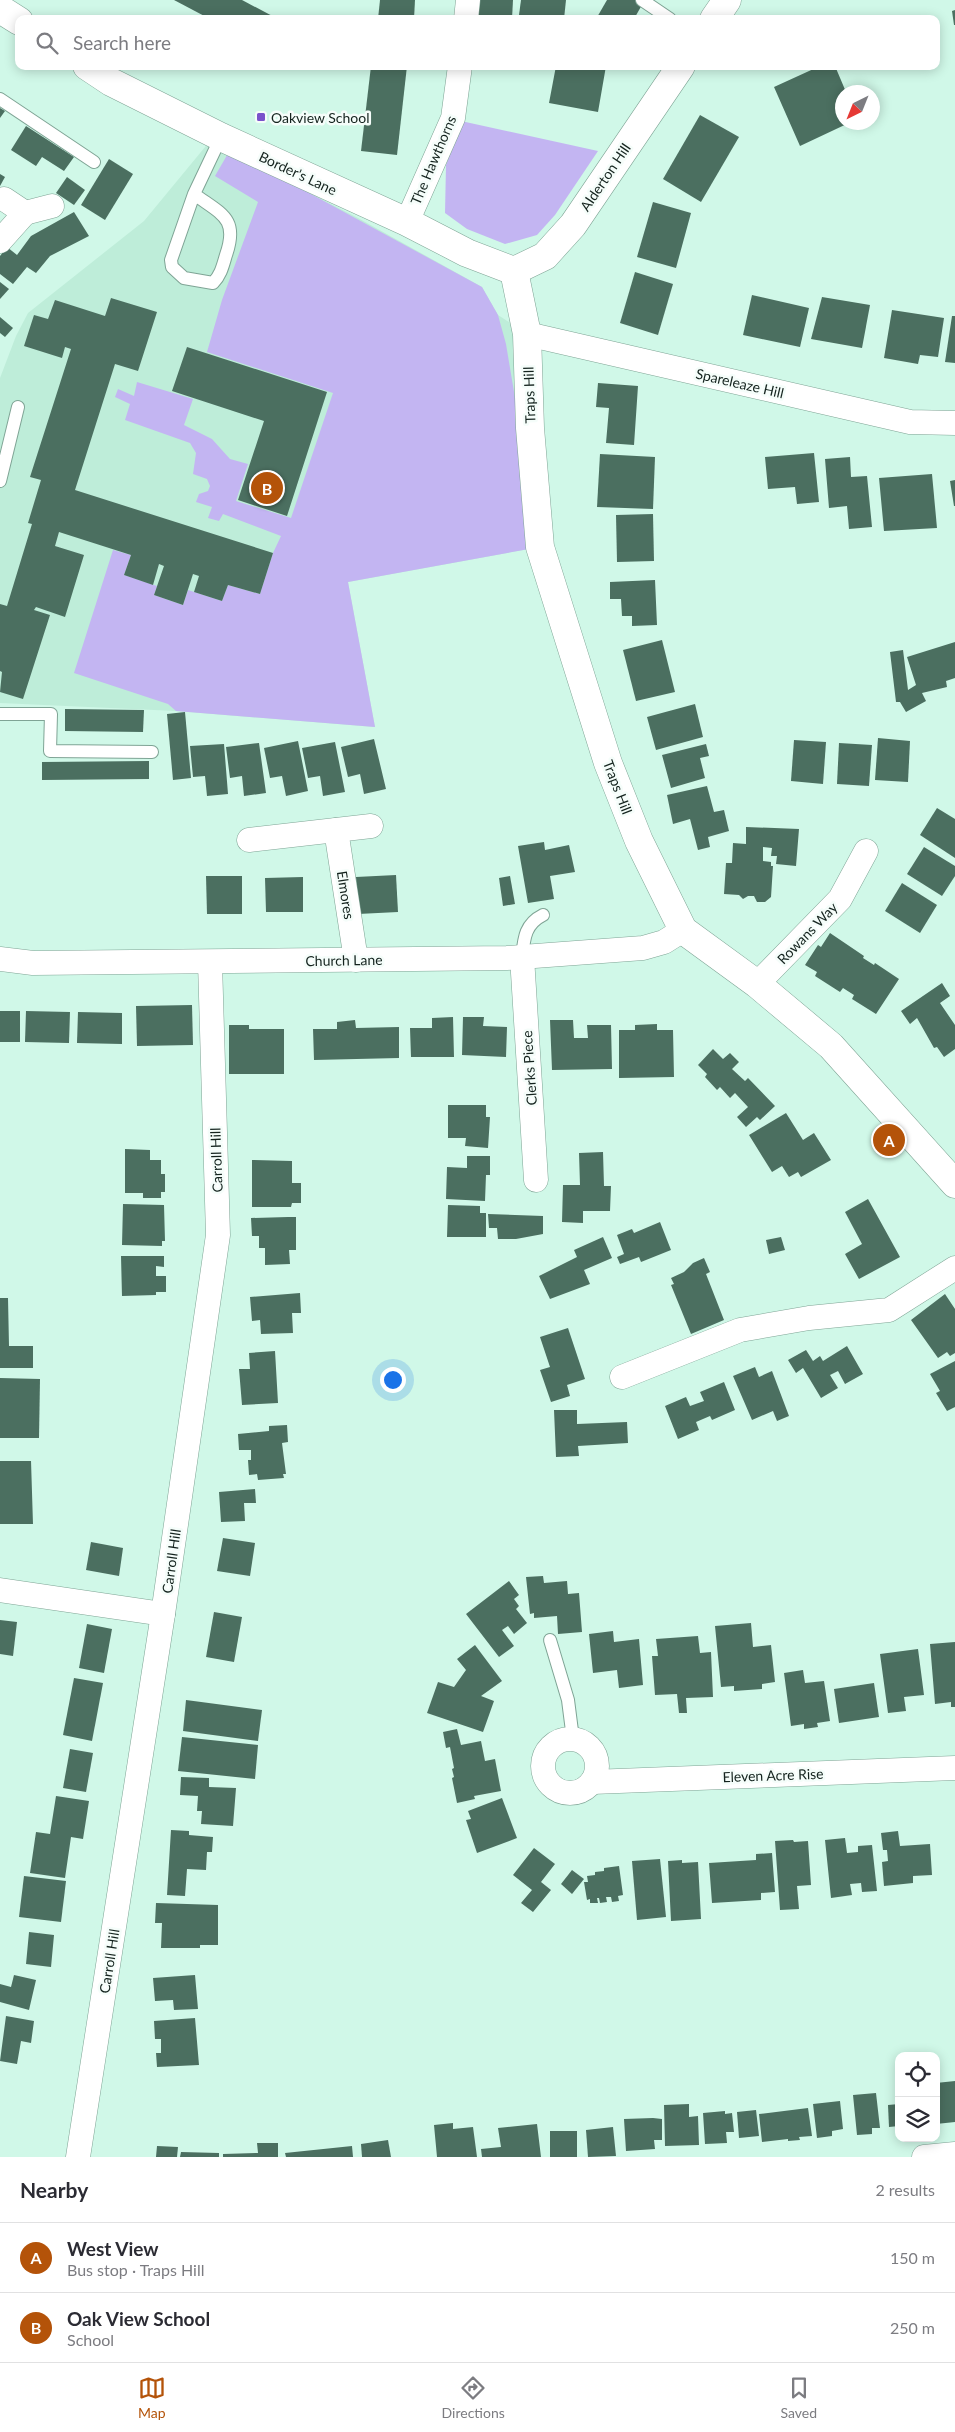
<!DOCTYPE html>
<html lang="en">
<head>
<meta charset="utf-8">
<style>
	body { margin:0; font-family:Lato,sans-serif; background:#f2f2f3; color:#2b2b33 }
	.controls { position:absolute; right:15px; bottom:15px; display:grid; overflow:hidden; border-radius:10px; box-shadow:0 2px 12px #0003 }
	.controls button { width:45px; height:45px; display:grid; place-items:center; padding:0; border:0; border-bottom:1px solid #e1e1e2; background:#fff; color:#2b2b33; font:25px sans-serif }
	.compass { position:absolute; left:835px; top:85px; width:45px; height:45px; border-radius:50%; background:#fff; box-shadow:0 2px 12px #0003; rotate:223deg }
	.you { position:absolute; left:392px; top:1379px; width:18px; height:18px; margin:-12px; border:4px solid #fff; border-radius:50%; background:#1a73e8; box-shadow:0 0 0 8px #1a73e833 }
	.badge { display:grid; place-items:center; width:32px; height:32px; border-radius:50%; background:#b45309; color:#fff; font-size:16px; font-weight:700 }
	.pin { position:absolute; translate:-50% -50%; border:2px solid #fff; box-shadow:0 1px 5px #0006 }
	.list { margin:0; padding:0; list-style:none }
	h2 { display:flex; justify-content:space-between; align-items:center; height:65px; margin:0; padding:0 20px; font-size:21px }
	h2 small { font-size:16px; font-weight:400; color:#7c7c81 }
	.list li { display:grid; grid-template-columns:32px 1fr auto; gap:15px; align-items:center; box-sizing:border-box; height:70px; padding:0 20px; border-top:1px solid #e1e1e2 }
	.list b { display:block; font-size:19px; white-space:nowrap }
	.list p { margin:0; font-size:16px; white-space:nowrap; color:#7c7c81 }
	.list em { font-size:16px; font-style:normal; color:#7c7c81 }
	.icon { flex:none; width:28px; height:28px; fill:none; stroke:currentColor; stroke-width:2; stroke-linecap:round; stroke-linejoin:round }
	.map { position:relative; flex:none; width:955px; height:2157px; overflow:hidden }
	.search { position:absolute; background:#fff; box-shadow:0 2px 12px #0003; left:15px; right:15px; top:15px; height:55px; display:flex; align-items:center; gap:12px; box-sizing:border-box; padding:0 18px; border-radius:10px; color:#7c7c81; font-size:19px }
	.sheet { height:205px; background:#fff }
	nav { display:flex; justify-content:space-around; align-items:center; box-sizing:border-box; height:70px; border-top:1px solid #e1e1e2; background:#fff; font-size:14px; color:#7c7c81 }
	nav a { display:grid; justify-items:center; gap:2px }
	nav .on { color:#b45309 }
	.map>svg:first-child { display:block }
	.built { fill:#beedd9 }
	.green { fill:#c3b5f2 }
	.building { fill:#4b6f60 }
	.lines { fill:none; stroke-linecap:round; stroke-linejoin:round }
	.lane-casing { stroke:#7fa495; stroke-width:14 }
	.street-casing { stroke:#7fa495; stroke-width:25 }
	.secondary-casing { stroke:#7fa495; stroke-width:29 }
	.lane { stroke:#fff; stroke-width:12 }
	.street { stroke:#fff; stroke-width:24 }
	.secondary { stroke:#fff; stroke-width:28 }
	.poi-dot { fill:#7a52cb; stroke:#f5fdfa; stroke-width:2 }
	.labels { text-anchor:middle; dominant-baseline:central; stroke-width:5; stroke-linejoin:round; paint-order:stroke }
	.poi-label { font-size:14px; fill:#14231e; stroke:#f5fdfa; text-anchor:start }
	.street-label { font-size:14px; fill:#14231e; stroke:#f5fdfa }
</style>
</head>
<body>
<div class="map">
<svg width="955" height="2157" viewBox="0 0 955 2157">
	<rect width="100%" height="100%" fill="#d0f8e8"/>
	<path class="built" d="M210,141L358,218L482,287L498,315L527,334L540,547L348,582L375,727L176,711L0,703V378L16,336L28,313L144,221Z"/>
	<g class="green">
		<path d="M461,121L598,151L555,215L537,235L505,244L467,229L445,213L446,165Z"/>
		<path d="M230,150L482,287L498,315L506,344L540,547L348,582L375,727L176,711L168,704L74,673L113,550L131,555L124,575L157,586L154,595L183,605L188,590L222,601L228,585L260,594L273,553L281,536L223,514L219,521L208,518L212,507L196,502L199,494L208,491L210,486L207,479L193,474L196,453L190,443L125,420L130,404L115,397L118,389L134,396L137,382L193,399L184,425L212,439L230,459L248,464L236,501L291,518L333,393L207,352L222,300L258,202L215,176Z"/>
	</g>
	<g class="building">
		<path d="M174,0H242L278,19H210Z"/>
		<path d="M380,0H415L414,19H378Z"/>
		<path d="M478,0H513L512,19H476Z"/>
		<path d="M521,0H566L564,19L519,15Z"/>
		<path d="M607,0H639L643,3L634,19H596Z"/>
		<path d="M955,10V25H954L952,11Z"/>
		<path d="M371,66H407L397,155L361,151Z"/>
		<path d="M556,66L577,70L578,66H606L598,112L549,103Z"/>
		<path d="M820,66H835L846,92H842V122H851L800,146L774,87Z"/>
		<path d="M0,108L5,111L0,118Z"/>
		<path d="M700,115L739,137L701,202L663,179Z"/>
		<path d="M26,126L74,157L64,171L42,157L36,166L11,150Z"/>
		<path d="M109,159L133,174L105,220L81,205Z"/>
		<path d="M0,174L5,177L0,186Z"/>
		<path d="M67,177L85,190L74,205L56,193Z"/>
		<path d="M653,202L691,213L676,268L637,257Z"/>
		<path d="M74,212L89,236L50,256L36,273L27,267L13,284L0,274V256L7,247L17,255L31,236Z"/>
		<path d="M635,272L673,284L658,335L620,323Z"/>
		<path d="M0,282L9,289L0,299Z"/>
		<path d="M752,295L809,308L800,347L743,335Z"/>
		<path d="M822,297L870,305L862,348L811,339Z"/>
		<path d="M111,298L157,312L138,371L115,364L75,490L273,553L260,594L228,585L222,601L194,592L199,576L193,574L183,605L154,595L164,566L159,564L153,585L124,575L131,555L59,532L55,546L84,555L65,617L36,607L34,610L50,615L23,699L0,692L2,672L0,671V604L7,606L32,524L28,523L41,480L30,477L71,349L65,347L62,358L24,346L34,315L48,319L55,300L105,316Z"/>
		<path d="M892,310L944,318L938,357L920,355L918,364L884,358Z"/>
		<path d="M952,316H955V363L945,362Z"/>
		<path d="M0,317L13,328L5,337L0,333Z"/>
		<path d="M187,347L327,392L287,516L238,500L264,421L172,391Z"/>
		<path d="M598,383L638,386L634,445L606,443L609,408L596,407Z"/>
		<path d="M814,453L819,502L797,504L795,487L768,489L765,457Z"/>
		<path d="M600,454L655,457L653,509L597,507Z"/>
		<path d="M850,457L851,477L867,476L872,527L849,529L847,506L829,508L825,459Z"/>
		<path d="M932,474L937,528L884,531L879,478Z"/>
		<path d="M955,480V506H954L950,481Z"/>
		<path d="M653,514L654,561L617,562L616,515Z"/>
		<path d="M655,580L657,625L632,626V616H622L621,599H610V582Z"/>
		<path d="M662,640L675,692L636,701L623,650Z"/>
		<path d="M955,642V678L946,681L947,687L922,693L926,701L906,712L900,702H896L890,652L903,650L908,690L916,685L907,657Z"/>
		<path d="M695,704L703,737L656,750L647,717Z"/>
		<path d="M65,709L144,710L143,732L65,731Z"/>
		<path d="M185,712L191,778L173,780L167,714Z"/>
		<path d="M878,738L910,741L908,782L875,780Z"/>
		<path d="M374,739L386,789L364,794L360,774L348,777L341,747Z"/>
		<path d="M794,740L826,742L823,784L791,781Z"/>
		<path d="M298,741L308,791L286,796L282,776L270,778L264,748Z"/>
		<path d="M335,742L345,792L323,796L320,776L308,778L302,748Z"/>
		<path d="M259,743L266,793L244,796L242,776L230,778L226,747Z"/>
		<path d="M839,743L872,745L869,786L837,784Z"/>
		<path d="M224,744L228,794L207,796L205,776L193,777L190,746Z"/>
		<path d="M706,744L709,756L700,758L705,778L671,788L662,755Z"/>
		<path d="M149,761V779L42,780V762Z"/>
		<path d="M707,786L714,812L724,810L729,831L708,837L710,847L698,850L690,819L673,824L667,795Z"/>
		<path d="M937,808L955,819V858L920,835Z"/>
		<path d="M746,827L799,829L796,866L776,864L777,856H771L772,848L763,847V861L771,862V866H773L771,897L765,902H757L754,896H748L743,899L739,895L724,894L726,863H732L733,843L746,844Z"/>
		<path d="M544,842L545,850L569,845L575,872L550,876L554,899L528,903L518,846Z"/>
		<path d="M924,847L955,866V876L942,896L907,874Z"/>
		<path d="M396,875L398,912L358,914L356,877Z"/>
		<path d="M206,876H242V914H207Z"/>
		<path d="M510,876L515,904L503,906L499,878Z"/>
		<path d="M303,877V912H266L265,878Z"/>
		<path d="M902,883L937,905L920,933L885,911Z"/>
		<path d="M830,933L864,956L863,958L874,965L875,963L899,979L876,1014L852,999L854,995L843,988L840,992L815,976L817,972L805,965L818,945L821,947Z"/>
		<path d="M942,983L950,996L940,1003L955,1025V1049L944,1057L937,1047L934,1048L917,1018L910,1024L901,1011Z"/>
		<path d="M192,1005L193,1045L137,1046L136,1006Z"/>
		<rect x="0" y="1011" width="20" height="31"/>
		<path d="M26,1011L70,1012L69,1043L25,1042Z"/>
		<path d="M78,1012L122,1013V1044L77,1043Z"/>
		<path d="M453,1017L454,1057H411L410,1028H432V1018Z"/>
		<path d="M463,1017H484L483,1026L507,1027L506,1057L462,1055Z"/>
		<path d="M355,1020L356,1028L399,1027V1058L314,1060L313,1029H337V1022Z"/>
		<path d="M550,1020H573L574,1038H588L587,1025H611L612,1069L552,1070Z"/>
		<path d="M657,1024V1030H673L674,1077L619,1078V1030H635V1025Z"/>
		<path d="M229,1025H249V1029H284V1074H229Z"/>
		<path d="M713,1049L723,1059L730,1053L739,1062L732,1069L745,1081L748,1078L775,1106L760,1120L757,1117L746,1127L737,1117L748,1107L735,1093L730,1098L720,1087L717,1090L705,1077L707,1074L698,1065Z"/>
		<path d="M448,1105H486V1117H490L488,1148L465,1146L466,1138H448Z"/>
		<path d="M786,1113L803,1140L814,1133L831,1160L801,1177L798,1172L789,1177L782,1166L772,1172L749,1135Z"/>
		<path d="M125,1149L150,1150V1160H161V1174H165V1192H161V1198H143V1193H125Z"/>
		<path d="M603,1152L604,1186H611L610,1211H583V1223L562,1222L563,1185H580L579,1153Z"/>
		<path d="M467,1156H490V1175H486L485,1201L446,1199L447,1167L467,1168Z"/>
		<path d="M252,1160L292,1161V1183H301V1203H292L291,1207H252Z"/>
		<path d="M868,1199L900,1257L859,1279L845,1254L862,1244L845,1212Z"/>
		<path d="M123,1204L164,1205L165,1241H162V1246L122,1245Z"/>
		<path d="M448,1205L480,1206V1213H486V1237H447Z"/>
		<path d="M488,1214L543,1216V1234L516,1239H498L497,1228H489Z"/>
		<path d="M288,1217H296V1250H289L290,1264L265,1265V1248H259V1236H252L251,1218Z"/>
		<path d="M660,1222L671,1250L641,1262L639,1257L620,1264L617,1257L624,1254L617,1235L632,1229L634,1233Z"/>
		<path d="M603,1237L612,1258L584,1270L590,1284L550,1299L539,1276L577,1257L574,1250Z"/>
		<path d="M781,1237L785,1250L769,1254L766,1240Z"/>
		<path d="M121,1256H164V1267L156,1266V1276H166V1292H156V1295L122,1296Z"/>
		<path d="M704,1258L710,1272L706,1274L724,1320L691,1334L671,1285L674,1284L671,1278L684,1272L693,1263Z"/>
		<path d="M300,1293L301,1313H292L293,1333L261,1334L260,1320L252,1321L250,1297Z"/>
		<path d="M945,1294L955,1309V1353L950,1356L947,1352L938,1358L911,1320Z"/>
		<path d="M0,1298H8L9,1346H33V1368H0Z"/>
		<path d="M568,1328L585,1379L567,1385L570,1396L551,1402L540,1370L550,1367L540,1337Z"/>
		<path d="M847,1346L863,1374L845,1384L838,1371L830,1375L838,1388L821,1398L803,1368L796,1373L788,1360L806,1350L813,1361L820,1356L823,1361Z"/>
		<path d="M275,1351L278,1403L242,1405L239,1369H250L249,1353Z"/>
		<path d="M955,1361V1407L947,1411L936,1393L940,1391L930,1374Z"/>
		<path d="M755,1367L759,1377L772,1371L789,1416L777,1421L773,1411L752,1420L733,1376Z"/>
		<path d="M0,1378L40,1379L39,1438H0Z"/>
		<path d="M724,1382L735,1410L712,1420L710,1416L696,1422L699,1430L678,1439L665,1406L686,1397L690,1406L704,1401L700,1392Z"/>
		<path d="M554,1410H577V1424L627,1422L628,1443L578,1446L579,1456L556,1457Z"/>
		<path d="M287,1425L288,1442L282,1443L286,1474H283L284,1478L258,1480L257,1474L249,1475L248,1460H251V1450H239L238,1434L269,1431V1426Z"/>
		<path d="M0,1461H31L33,1524H0Z"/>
		<path d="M255,1489L256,1503H244L245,1521L221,1522L219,1492Z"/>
		<path d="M223,1538L255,1543L250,1576L217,1571Z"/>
		<path d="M91,1542L123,1548L119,1576L86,1570Z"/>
		<path d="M543,1576L544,1583L567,1581L568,1594L579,1593L582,1632L558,1634L557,1616L534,1618V1613L530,1614L526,1577Z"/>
		<path d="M509,1581L519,1595L514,1599L519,1606L516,1609L527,1623L514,1634L508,1626L502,1630L514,1646L499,1657L466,1614Z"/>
		<path d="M214,1612L242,1617L234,1662L206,1657Z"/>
		<path d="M0,1620L17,1622L13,1656L0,1654Z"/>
		<path d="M751,1623L753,1647L771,1645L775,1682L762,1684V1689L734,1691V1686L721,1687L715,1626Z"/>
		<path d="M87,1624L112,1629L104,1673L79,1668Z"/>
		<path d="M613,1631L614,1642L639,1639L643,1685L619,1688L617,1670L593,1673L589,1634Z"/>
		<path d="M698,1636L700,1653L711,1652L713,1697L686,1698L687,1713H679L677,1694L655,1695L652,1656H658L656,1639Z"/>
		<path d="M955,1642V1707H951V1702L935,1704L930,1644Z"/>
		<path d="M475,1645L502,1681L481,1696L494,1701L483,1732L427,1713L438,1682L454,1687L466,1670L457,1659Z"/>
		<path d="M918,1649L924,1695L904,1697L906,1711L888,1713L880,1654Z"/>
		<path d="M803,1670L805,1683L824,1681L830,1721L817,1723L818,1727L804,1729V1724L791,1726L784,1673Z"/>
		<path d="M74,1678L103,1683L92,1741L63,1735Z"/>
		<path d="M874,1683L879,1717L839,1723L834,1689Z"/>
		<path d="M186,1700L262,1710L258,1741L183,1731Z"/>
		<path d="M457,1729L461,1745L481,1741L485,1761L495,1759L501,1791L474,1796L475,1799L457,1803L452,1778L454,1777L452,1769L454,1768L450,1747L446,1748L443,1732Z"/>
		<path d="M182,1737L258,1745L255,1779L178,1771Z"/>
		<path d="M70,1749L93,1753L86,1792L63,1788Z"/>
		<path d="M181,1777L209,1778V1787L236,1788L233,1826L201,1824L202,1811H197L198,1796L180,1795Z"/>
		<path d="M56,1796L89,1801L83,1839L71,1837L65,1878L30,1873L36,1832L50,1834Z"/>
		<path d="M502,1798L517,1838L477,1853L466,1820L471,1819L468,1811Z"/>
		<path d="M171,1830L189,1831V1835L213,1837L212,1852H207L206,1870L187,1869L185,1896L167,1895Z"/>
		<path d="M898,1831L900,1846L930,1844L932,1875L913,1876V1883L884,1886L882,1862L888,1861L887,1850H883L881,1833Z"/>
		<path d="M845,1838L847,1853L858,1852V1846L872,1845L877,1891L862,1892L861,1883L850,1884L852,1895L831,1898L825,1840Z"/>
		<path d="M793,1840L794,1842L808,1841L811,1885L797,1886L799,1909L780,1910L775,1841Z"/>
		<path d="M534,1848L555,1864L541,1882L551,1890L533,1912L521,1903L532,1890L513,1875Z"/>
		<path d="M772,1853L775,1892L761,1893V1900L712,1903L709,1863L756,1860V1854Z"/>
		<path d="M660,1859L666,1917L637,1920L632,1861Z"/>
		<path d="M682,1860V1863L698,1862L701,1919L671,1921L668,1861Z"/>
		<path d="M619,1866L623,1895L618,1896L619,1901L612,1902L611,1897H606L607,1902L600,1903L599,1898H597L598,1903H590V1899L587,1900L584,1882H588L587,1876L595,1875V1872L604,1871V1868Z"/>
		<path d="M572,1870L584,1879L572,1894L561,1884Z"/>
		<path d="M24,1876L66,1881L61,1922L19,1917Z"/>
		<path d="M156,1903L218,1905V1945H200V1948H161L162,1923H155Z"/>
		<path d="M29,1932L54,1935L51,1967L26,1964Z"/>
		<path d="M14,1975L36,1980L29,2010L0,2002V1984L11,1987Z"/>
		<path d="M195,1975L198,2009L174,2010L173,2000L155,2001L153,1978Z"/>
		<path d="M6,2016L34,2021L31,2043L21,2041L17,2064L0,2061Z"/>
		<path d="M195,2018L199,2065L157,2067L156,2053H161V2039H155L154,2021Z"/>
		<path d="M955,2081V2122L936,2124V2083Z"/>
		<path d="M876,2093L880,2128H872V2134L857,2135L853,2095Z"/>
		<path d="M840,2101L843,2129L832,2131V2136L817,2138L813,2104Z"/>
		<path d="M689,2104V2117L698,2116L699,2145L665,2146L664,2105Z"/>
		<path d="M899,2104V2126L889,2127L888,2105Z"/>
		<path d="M808,2108L812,2136L799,2137L800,2140L788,2141V2139L762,2142L759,2114Z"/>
		<path d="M756,2110L759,2136L739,2138L737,2112Z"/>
		<path d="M725,2111V2114L732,2113L734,2132H726L727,2143L705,2144L703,2113Z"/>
		<path d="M653,2118L662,2119V2140H654L655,2149L626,2151L624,2119Z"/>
		<path d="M453,2123V2129L473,2127L477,2157H437L434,2125Z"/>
		<path d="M537,2124L541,2157H482L481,2149L501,2147L498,2128Z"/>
		<path d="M613,2127L616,2156L588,2157L586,2130Z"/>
		<rect x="550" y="2131" width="27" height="26"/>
		<path d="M388,2140L391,2157H362L361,2144Z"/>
		<path d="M257,2143H278V2157H223V2154L258,2153Z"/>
		<path d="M157,2146L178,2147L177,2157H156Z"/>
		<path d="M352,2146L353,2157H286L285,2153Z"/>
		<path d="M181,2152L219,2153V2157H180Z"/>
	</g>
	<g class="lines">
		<defs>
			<g id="lane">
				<path d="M642,0L670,19"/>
				<path d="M0,99L94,162"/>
				<path d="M194,194C221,214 239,218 226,255C223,265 221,275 213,283L184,278L172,267L171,260L194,194L221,137"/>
				<path d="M0,481L18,407"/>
				<path d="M0,714H51L50,751L152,752"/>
				<path d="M522,957C524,938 525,924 543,915"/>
				<path d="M550,1640L568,1700L573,1739"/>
			</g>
			<g id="street">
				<path d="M466,19L468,0"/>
				<path d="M25,213L52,206"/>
				<path d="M407,222L453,118L460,66"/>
				<path d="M0,241L25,213L4,199"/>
				<path d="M527,334L910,422L955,423"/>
				<path d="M336,830L356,960"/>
				<path d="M249,840L371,826"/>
				<path d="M522,957L536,1180"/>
				<path d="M0,959L33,963L507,958L643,948L664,942L683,930"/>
				<path d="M757,984L840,899L866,851"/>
				<path d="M622,1377L740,1330L809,1318L889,1310L955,1268"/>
				<path d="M0,1590L163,1614"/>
				<circle cx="570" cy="1766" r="27"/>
				<path d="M592,1782L955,1768"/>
				<path d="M78,2157L163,1614L218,1235L210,962"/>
				<path d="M924,2157L955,2154"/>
			</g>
			<g id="secondary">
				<path d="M0,9L19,21"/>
				<path d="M714,19L727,0"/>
				<path d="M87,66L111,82L221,137L407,222L467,253L514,271"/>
				<path d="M514,271L527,334L530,428L540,547L608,763L639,841L683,930L757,984L831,1046L955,1184"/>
				<path d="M514,271L545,256L573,225L681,66"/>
			</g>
		</defs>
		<use href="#lane" class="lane-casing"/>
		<use href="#street" class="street-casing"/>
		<use href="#secondary" class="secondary-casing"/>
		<use href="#lane" class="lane"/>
		<use href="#street" class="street"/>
		<use href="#secondary" class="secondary"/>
	</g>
	<rect class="poi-dot" x="256" y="112" width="10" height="10" rx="2.5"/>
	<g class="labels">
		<g class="poi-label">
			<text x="271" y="117">Oakview School</text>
		</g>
		<g class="street-label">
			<text transform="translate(433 160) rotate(-67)">The Hawthorns</text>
			<text transform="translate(298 173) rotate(25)">Border's Lane</text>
			<text transform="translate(605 177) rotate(-56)">Alderton Hill</text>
			<text transform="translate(740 383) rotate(13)">Spareleaze Hill</text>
			<text transform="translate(529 395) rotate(-92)">Traps Hill</text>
			<text transform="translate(618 787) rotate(69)">Traps Hill</text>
			<text transform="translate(346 895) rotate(81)">Elmores</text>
			<text transform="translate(807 933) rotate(-46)">Rowans Way</text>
			<text transform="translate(344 960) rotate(-1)">Church Lane</text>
			<text transform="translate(529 1068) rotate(-94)">Clerks Piece</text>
			<text transform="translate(216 1160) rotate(-92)">Carroll Hill</text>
			<text transform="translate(171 1561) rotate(-82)">Carroll Hill</text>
			<text transform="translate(773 1775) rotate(-2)">Eleven Acre Rise</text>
			<text transform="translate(109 1961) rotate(-81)">Carroll Hill</text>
		</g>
	</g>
</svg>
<div class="controls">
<button><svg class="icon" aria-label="locate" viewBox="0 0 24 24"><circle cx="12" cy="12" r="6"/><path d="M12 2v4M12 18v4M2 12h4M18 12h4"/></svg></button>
<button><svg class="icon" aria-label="layers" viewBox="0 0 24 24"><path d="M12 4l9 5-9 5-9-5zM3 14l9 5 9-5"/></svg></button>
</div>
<svg class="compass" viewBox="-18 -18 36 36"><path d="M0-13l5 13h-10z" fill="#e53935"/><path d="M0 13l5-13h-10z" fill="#7c7c81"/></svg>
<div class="you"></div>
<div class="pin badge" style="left:889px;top:1140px">A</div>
<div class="pin badge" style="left:267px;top:488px">B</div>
<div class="search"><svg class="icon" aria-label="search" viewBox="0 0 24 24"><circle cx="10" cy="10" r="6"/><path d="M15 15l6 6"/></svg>Search here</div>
</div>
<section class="sheet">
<h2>Nearby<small>2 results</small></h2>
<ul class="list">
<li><span class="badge">A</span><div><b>West View</b><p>Bus stop · Traps Hill</p></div><em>150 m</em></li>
<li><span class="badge">B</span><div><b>Oak View School</b><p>School</p></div><em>250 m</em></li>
</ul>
</section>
<nav>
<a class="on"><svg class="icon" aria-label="map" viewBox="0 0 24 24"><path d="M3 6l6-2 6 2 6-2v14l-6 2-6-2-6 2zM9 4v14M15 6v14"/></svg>Map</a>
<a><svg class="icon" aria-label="directions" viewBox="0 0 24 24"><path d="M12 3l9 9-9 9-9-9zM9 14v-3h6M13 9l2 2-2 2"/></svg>Directions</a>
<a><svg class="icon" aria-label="saved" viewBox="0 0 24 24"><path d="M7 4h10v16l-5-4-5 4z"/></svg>Saved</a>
</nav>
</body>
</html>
